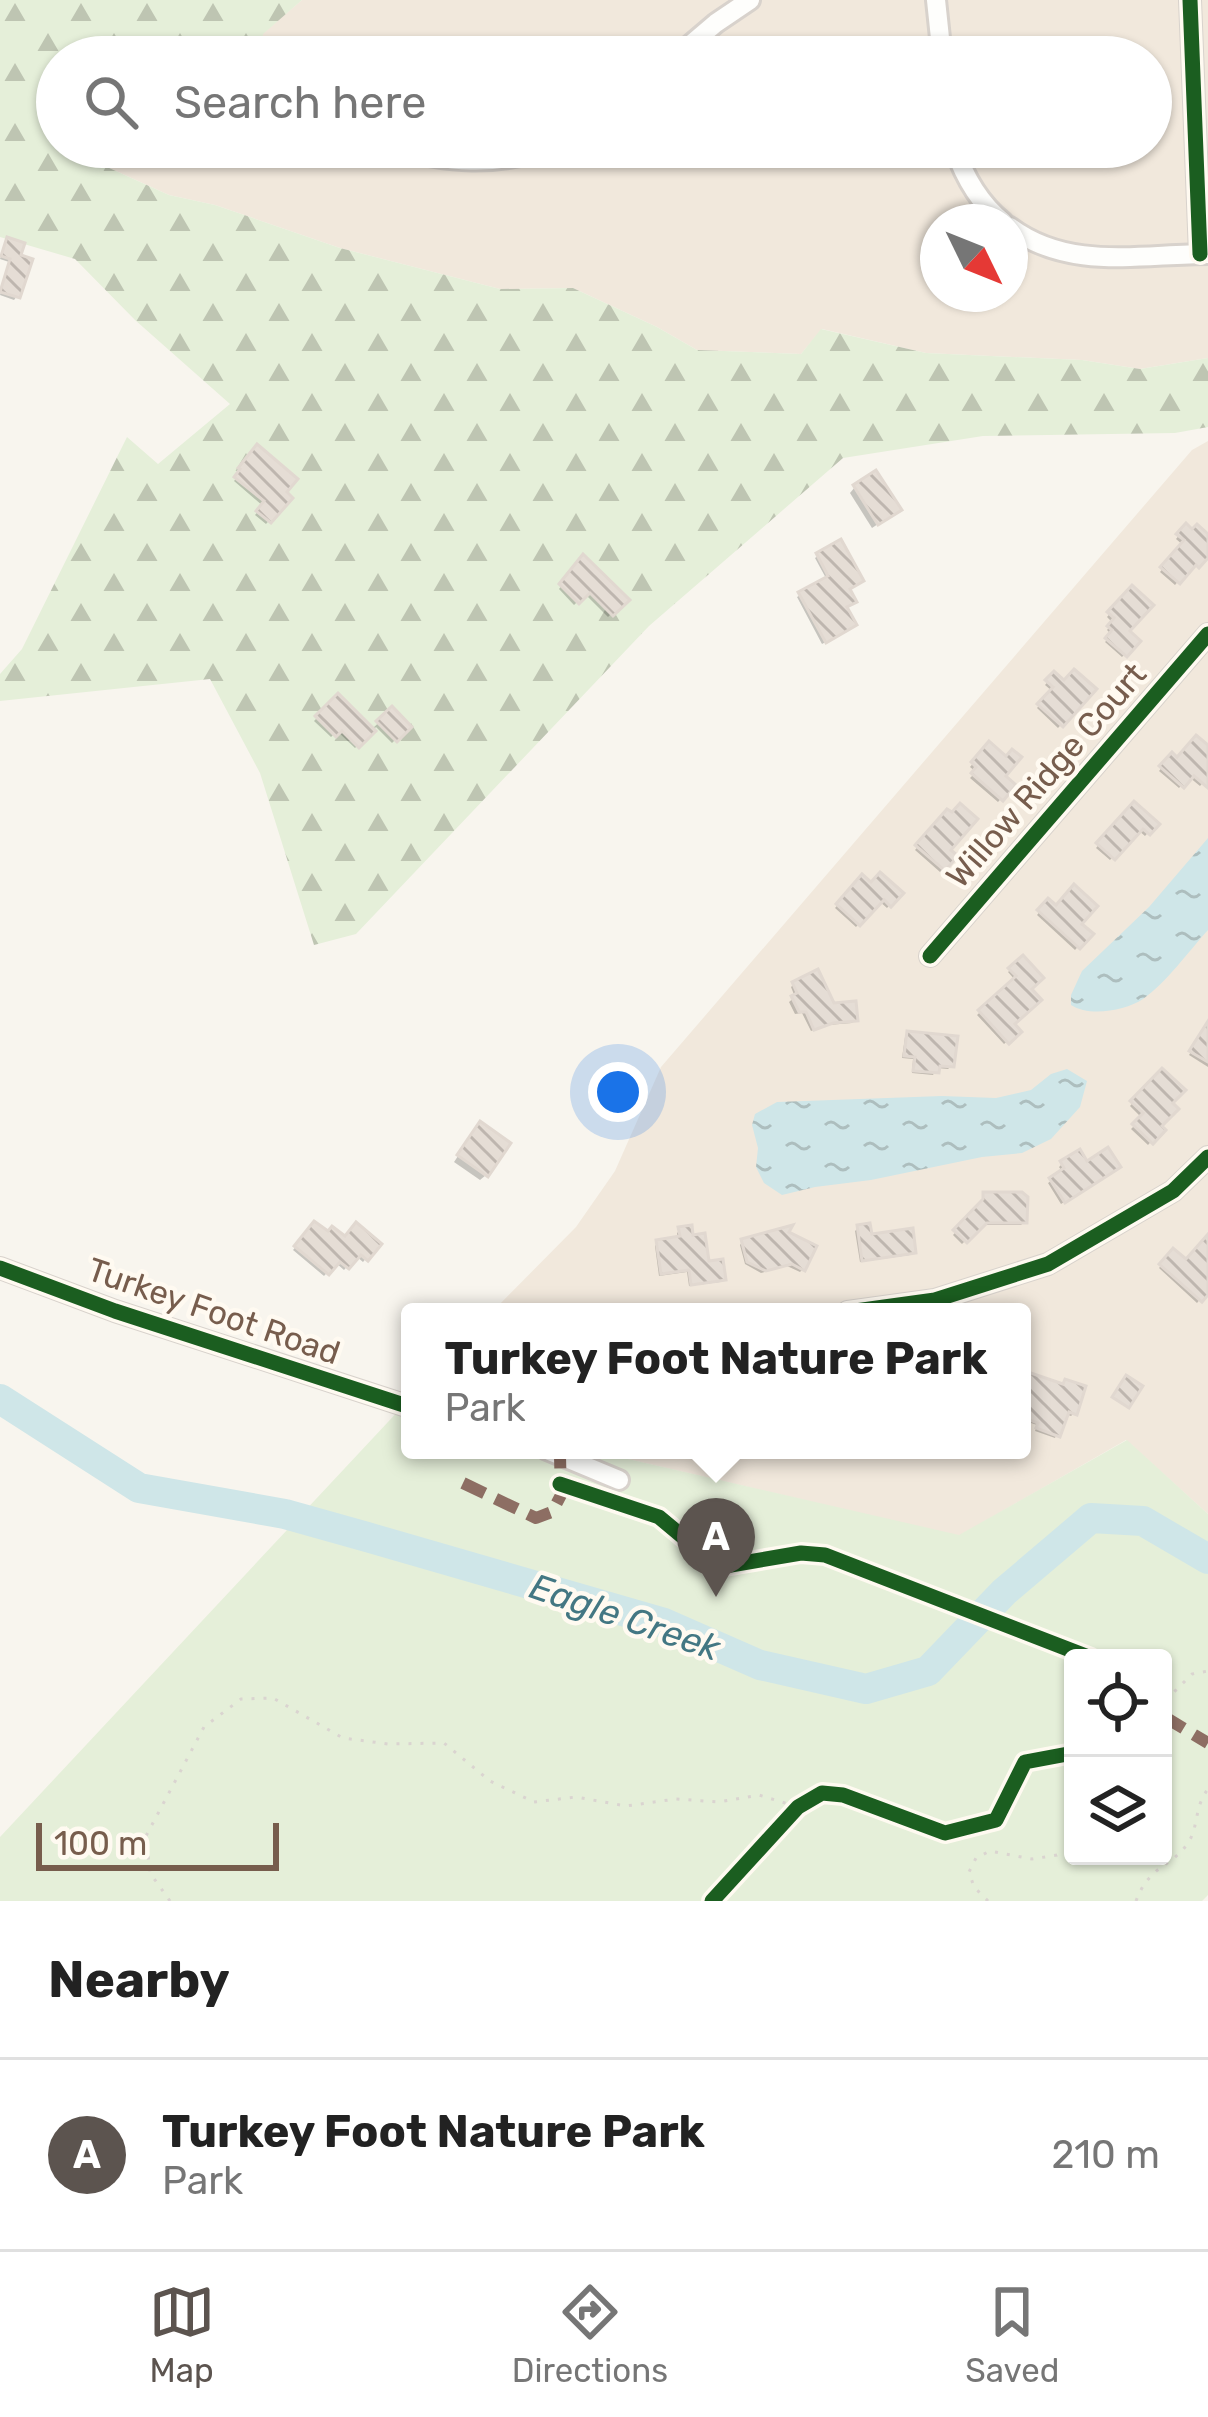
<!DOCTYPE html>
<html lang="en">
<head>
<meta charset="utf-8">
<style>
	body { margin:0; font-family:Rubik,sans-serif; background:#f6f6f6; color:#222 }
	.controls { position:absolute; right:36px; bottom:36px; display:grid; overflow:hidden; border-radius:12px; box-shadow:0 3px 9px #0004 }
	.controls button { width:108px; height:108px; display:grid; place-items:center; padding:0; border:0; border-bottom:3px solid #e0e0e0; background:#fff; color:#222; font:60px sans-serif }
	.compass { position:absolute; left:920px; top:204px; width:108px; height:108px; border-radius:50%; background:#fff; box-shadow:0 3px 9px #0004; rotate:133deg }
	.scale { position:absolute; left:36px; bottom:30px; width:243px; box-sizing:border-box; padding-left:12px; border:6px solid #775d4d; border-top:0; font-size:33px; line-height:42px; white-space:nowrap; color:#775d4d; -webkit-text-stroke:9px #fffaf1; paint-order:stroke }
	.you { position:absolute; left:618px; top:1092px; width:42px; height:42px; margin:-30px; border:9px solid #fff; border-radius:50%; background:#1a73e8; box-shadow:0 0 0 18px #1a73e833 }
	.badge { display:grid; place-items:center; width:78px; height:78px; border-radius:50%; background:#5c544f; color:#fff; font-size:39px; font-weight:700 }
	.pin { position:absolute; translate:-50% -99px; filter:drop-shadow(0 3px 6px #0008) }
	.pin::after { content:''; position:absolute; top:63px; width:42px; height:36px; background:inherit; clip-path:polygon(0 0,100% 0,50% 100%) }
	.popup { position:absolute; left:401px; top:1303px; width:630px; height:156px; box-sizing:border-box; display:grid; place-content:center; border-radius:12px; background:#fff; filter:drop-shadow(0 3px 9px #0005); font-size:39px; white-space:nowrap; color:#767676 }
	.popup b { font-size:45px; color:#222 }
	.popup::after { content:''; position:absolute; left:50%; top:100%; margin-left:-24px; border:24px solid transparent; border-top-color:#fff }
	.list { margin:0; padding:0; list-style:none }
	h2 { display:flex; justify-content:space-between; align-items:center; height:156px; margin:0; padding:0 48px; font-size:51px }
	h2 small { font-size:39px; font-weight:400; color:#767676 }
	.list li { display:grid; grid-template-columns:78px 1fr auto; gap:36px; align-items:center; box-sizing:border-box; height:192px; padding:0 48px; border-top:3px solid #e0e0e0 }
	.list b { display:block; font-size:45px; white-space:nowrap }
	.list p { margin:0; font-size:39px; white-space:nowrap; color:#767676 }
	.list em { font-size:39px; font-style:normal; color:#767676 }
	.icon { flex:none; width:66px; height:66px; fill:none; stroke:currentColor; stroke-width:2; stroke-linecap:round; stroke-linejoin:round }
	.map { position:relative; flex:none; width:1208px; height:1901px; overflow:hidden }
	.search { position:absolute; background:#fff; box-shadow:0 3px 9px #0004; left:36px; right:36px; top:36px; height:132px; display:flex; align-items:center; gap:30px; box-sizing:border-box; padding:0 42px; border-radius:66px; color:#767676; font-size:45px }
	.sheet { height:348px; background:#fff }
	nav { display:flex; justify-content:space-around; align-items:center; box-sizing:border-box; height:168px; border-top:3px solid #e0e0e0; background:#fff; font-size:33px; color:#767676 }
	nav a { display:grid; justify-items:center; gap:6px }
	nav .on { color:#5c544f }
	.map>svg:first-child { display:block }
	.residential { fill:#f1e8dc; fill-rule:evenodd }
	.forest { fill:url(#forest-firs) }
	.park { fill:#e5efd9; fill-rule:evenodd }
	.water { fill:url(#water-ripples) }
	.shadow { fill:#0003 }
	.lines { fill:none; stroke-linecap:round; stroke-linejoin:round }
	.river { stroke:#cfe6e8; stroke-width:30 }
	.building { fill:url(#building-back-hatch); stroke:#e1d8d0; stroke-width:3 }
	.street-casing { stroke:#d8d2cc; stroke-width:24 }
	.path { stroke:#dad4d0; stroke-width:3; stroke-dasharray:3 9; stroke-linecap:butt }
	.street { stroke:#fefefc; stroke-width:18 }
	.quiet { stroke:#8d6e63; stroke-width:12; stroke-dasharray:24 12; stroke-linecap:butt }
	.cycleway-casing { stroke:#fffaf1; stroke-width:22 }
	.cycleway { stroke:#1b5e20; stroke-width:15 }
	.labels { text-anchor:middle; dominant-baseline:central; stroke-width:9; stroke-linejoin:round; paint-order:stroke }
	.street-label { font-size:33px; fill:#775d4d; stroke:#fffaf1 }
	.water-label { font-size:36px; font-style:italic; fill:#437783; stroke:#fffaf1 }
</style>
</head>
<body>
<div class="map">
<svg width="1208" height="1901" viewBox="0 0 1208 1901">
	<defs>
		<pattern id="forest-firs" width="22" height="20" patternUnits="userSpaceOnUse" patternTransform="scale(3)"><rect width="22" height="20" fill="#e5efd9"/><path d="M5 1l3.5 6h-7zM16 11l3.5 6h-7z" fill="#bec5b2"/></pattern>
		<pattern id="water-ripples" width="26" height="14" patternUnits="userSpaceOnUse" patternTransform="scale(3)"><rect width="26" height="14" fill="#cfe6e8"/><path d="M2 4q2-2 4 0t4 0M15 11q2-2 4 0t4 0" fill="none" stroke="#adbebe"/></pattern>
		<pattern id="building-back-hatch" width="6" height="6" patternUnits="userSpaceOnUse" patternTransform="scale(3)"><rect width="6" height="6" fill="#e5ddd5"/><path d="M-1 5l2 2M0 0l6 6M5-1l2 2" fill="none" stroke="#beb6af"/></pattern>
	</defs>
	<rect width="100%" height="100%" fill="#f8f5ee"/>
	<g class="residential">
		<path d="M302,0H1208V358L1140,369L1082,360L926,353L822,329L801,354L697,350L657,327L573,288L500,289L340,248L215,205L169,195L107,167L103,147H1151V57H260L262,34ZM938,222H1010V294H938Z"/>
		<path d="M1208,441V1514L1126,1440L959,1536L589,1450H1022V1312H492L576,1227L615,1171L661,1067L1192,450Z"/>
	</g>
	<path class="forest" d="M0,0H302L263,34L260,57H57V147H103L107,167L169,195L215,205L340,248L500,289L573,288L657,327L697,350L801,354L821,329L926,353L1082,360L1140,369L1208,358V427L1175,433L983,436L843,458L649,626L356,934L314,945L260,773L210,679L0,701V674L22,649L127,437L158,464L230,404L135,320L75,259L0,237Z"/>
	<path class="park" d="M402,1407L410,1409V1450H589L959,1535L1127,1440L1208,1514V1895L1202,1901H0V1837ZM1073,1658H1163V1856H1073Z"/>
	<g class="water">
		<path d="M1208,838V930C1189,951 1166,983 1143,999C1125,1011 1089,1017 1071,1005V995L1082,971L1149,907Z"/>
		<path d="M1067,1069L1087,1081L1080,1107L1051,1139L1022,1153L982,1157L871,1180L815,1187L782,1195L764,1183L756,1167L758,1148L752,1125L755,1114L777,1102L942,1096L996,1098L1031,1090L1051,1074Z"/>
	</g>
	<g class="shadow">
		<path d="M5,244L17,257V296L14,300L0,295L9,262L0,259Z"/>
		<path d="M258,448L283,492L289,498L266,524L255,515L263,506L234,481L240,474L237,472Z"/>
		<path d="M855,487L893,514L872,528L850,493Z"/>
		<path d="M1186,527L1208,538V553L1194,568L1191,566L1175,585L1160,572L1183,545L1176,539Z"/>
		<path d="M818,556L847,590L844,608L851,628L822,644L797,597L827,580L815,558Z"/>
		<path d="M583,559L625,600L608,617L585,594L574,605L559,589Z"/>
		<path d="M1132,589L1126,632L1137,641L1122,657L1105,642L1112,635L1107,630L1113,623L1107,617Z"/>
		<path d="M1054,675L1064,684L1093,690L1058,728L1037,708L1052,691L1045,685Z"/>
		<path d="M338,697L371,730L392,710L408,727L392,743L376,727L355,748L337,731L331,737L314,721Z"/>
		<path d="M989,745L1001,776L1012,786L998,802L970,778L976,772L970,767Z"/>
		<path d="M1208,749V777L1200,786L1189,777L1179,788L1159,771L1172,756L1177,760Z"/>
		<path d="M1134,805L1156,824L1145,836L1138,830L1110,860L1096,848Z"/>
		<path d="M948,813L946,850L954,856L940,872L915,850Z"/>
		<path d="M862,878L871,886L900,894L887,908L879,901L856,927L835,908Z"/>
		<path d="M1048,902L1089,934L1075,950L1037,915Z"/>
		<path d="M1023,959L1028,989L1011,1024L1018,1032L1004,1044L977,1015L1015,980L1008,972Z"/>
		<path d="M794,984L832,1006L855,1019L852,1023L828,1025L811,1031L802,1013L795,1014L789,1002L795,997L791,987Z"/>
		<path d="M1208,1023V1067L1189,1055Z"/>
		<path d="M908,1034L951,1066L948,1069L937,1068L933,1075L912,1073L913,1059L902,1058L905,1037Z"/>
		<path d="M1162,1072L1158,1127L1161,1130L1148,1145L1131,1129L1142,1118L1130,1106Z"/>
		<path d="M475,1131L486,1175L480,1180L454,1162Z"/>
		<path d="M1062,1164L1086,1165L1114,1169L1061,1204L1048,1183L1063,1173L1059,1167Z"/>
		<path d="M984,1195L1024,1222L1021,1225H981L962,1244L953,1235L981,1205Z"/>
		<path d="M315,1225L344,1240L378,1244L363,1262L356,1256L344,1270L336,1263L324,1276L293,1250Z"/>
		<path d="M858,1228L869,1238L913,1252L910,1255L860,1262L855,1231Z"/>
		<path d="M680,1230L706,1265L723,1279L720,1282L689,1286L687,1272L659,1276L655,1246L658,1242L678,1239L677,1233Z"/>
		<path d="M743,1241L803,1269L800,1272L787,1266L761,1273L745,1264L740,1245Z"/>
		<path d="M1208,1243L1206,1292L1197,1303L1159,1268L1174,1252L1186,1263Z"/>
		<path d="M1022,1373L1061,1387L1074,1413L1071,1416L1065,1414L1055,1438L1035,1431L1037,1425L1022,1420Z"/>
	</g>
	<g class="lines">
		<path class="river" d="M0,1399L139,1488L285,1514L367,1537L664,1623L760,1665L866,1689L928,1671L1004,1592L1091,1518L1143,1521L1208,1559"/>
	</g>
	<g class="building">
		<path d="M7,237L25,243L21,255L33,259L20,298L0,292L10,259L1,256Z"/>
		<path d="M257,444L298,479L287,492L293,498L271,523L256,511L264,501L234,477L240,469L238,468Z"/>
		<path d="M876,470L902,510L878,525L853,485Z"/>
		<path d="M1186,523L1192,529L1197,524L1208,534V558L1199,568L1196,565L1180,584L1160,567L1184,540L1176,534Z"/>
		<path d="M841,539L864,581L850,589L857,602L847,607L857,625L826,643L798,592L828,576L816,553Z"/>
		<path d="M583,554L630,600L613,616L590,593L579,604L559,584Z"/>
		<path d="M1132,585L1154,605L1130,631L1141,641L1127,657L1105,638L1112,630L1107,626L1114,618L1107,612Z"/>
		<path d="M1074,669L1097,689L1063,727L1037,704L1053,687L1045,680L1054,671L1064,680Z"/>
		<path d="M338,693L376,731L359,748L342,731L336,737L315,716Z"/>
		<path d="M392,706L412,727L397,742L376,721Z"/>
		<path d="M1196,735L1208,745V788L1194,776L1184,788L1159,766L1172,752L1177,757Z"/>
		<path d="M989,741L1006,756L1012,749L1022,757L1006,776L1016,785L1003,801L971,773L976,767L971,762Z"/>
		<path d="M1134,801L1160,824L1150,835L1143,829L1115,860L1096,843Z"/>
		<path d="M960,803L978,819L951,850L958,856L945,871L915,845L947,809L952,812Z"/>
		<path d="M880,872L904,893L891,907L884,900L860,926L836,904L862,874L871,882Z"/>
		<path d="M1074,884L1098,906L1082,924L1094,934L1080,949L1037,910L1048,898L1056,905Z"/>
		<path d="M1023,955L1044,978L1032,989L1042,1000L1015,1024L1022,1032L1009,1044L978,1010L1016,976L1008,968Z"/>
		<path d="M818,969L834,1003L856,1001L858,1021L833,1023L814,1030L806,1012H799L791,996L797,993L792,982Z"/>
		<path d="M1208,1021V1062L1189,1051Z"/>
		<path d="M907,1031L958,1036L954,1067L940,1066L939,1073L913,1071L915,1057L904,1056Z"/>
		<path d="M1162,1068L1186,1090L1173,1103L1179,1109L1162,1126L1166,1130L1153,1144L1132,1124L1143,1113L1130,1101Z"/>
		<path d="M480,1121L511,1143L488,1177L457,1155Z"/>
		<path d="M1108,1147L1121,1167L1065,1203L1049,1178L1064,1168L1060,1161L1080,1149L1087,1161Z"/>
		<path d="M983,1192H1022L1028,1197L1027,1223H987L967,1243L953,1230L983,1199Z"/>
		<path d="M314,1221L328,1231L332,1226L345,1236L356,1222L382,1244L368,1261L361,1255L349,1269L340,1262L329,1275L294,1246Z"/>
		<path d="M870,1223L872,1234L913,1228L916,1253L862,1261L857,1225Z"/>
		<path d="M692,1225L693,1235L705,1233L709,1261L723,1259L726,1280L691,1285L689,1270L661,1274L656,1240L680,1236L678,1227Z"/>
		<path d="M793,1225L789,1232L817,1246L805,1271L792,1264L766,1271L747,1262L741,1239Z"/>
		<path d="M1208,1234V1295L1202,1302L1159,1264L1173,1248L1186,1259Z"/>
		<path d="M1022,1370L1063,1384L1065,1379L1086,1386L1077,1415L1069,1412L1060,1437L1036,1428L1038,1423L1022,1417Z"/>
		<path d="M1126,1375L1143,1386L1129,1408L1112,1397Z"/>
	</g>
	<g class="lines">
		<defs>
			<g id="street">
				<path d="M936,0L942,57"/>
				<path d="M1190,0L1200,254"/>
				<path d="M676,57L716,23L750,0"/>
				<path d="M389,147C447,163 496,167 553,147"/>
				<path d="M954,147C964,176 979,203 1003,222"/>
				<path d="M1010,227C1069,271 1139,254 1208,254"/>
				<path d="M930,956L1208,634"/>
				<path d="M0,1268L115,1311L410,1407"/>
				<path d="M848,1312L935,1300L1048,1264L1173,1191L1208,1157"/>
				<path d="M547,1450L619,1480"/>
			</g>
		</defs>
		<use href="#street" class="street-casing"/>
		<g class="path">
			<path d="M1163,1695L1174,1692L1192,1674L1208,1671"/>
			<path d="M170,1901L150,1873L146,1836L204,1727L241,1699L273,1698L343,1738L388,1744L444,1743L490,1781L534,1802L576,1797L626,1806L676,1799L719,1802L759,1795L798,1807"/>
			<path d="M988,1901L974,1887L969,1872L976,1858L990,1851L1032,1859L1057,1855L1073,1845"/>
			<path d="M1136,1901C1150,1864 1171,1868 1188,1843C1199,1826 1194,1807 1208,1789"/>
		</g>
		<use href="#street" class="street"/>
		<g class="quiet">
			<path d="M463,1483L536,1518L552,1512L561,1495L560,1456"/>
			<path d="M1163,1716L1208,1743"/>
		</g>
		<defs>
			<g id="cycleway">
				<path d="M1190,0L1200,254"/>
				<path d="M930,956L1208,634"/>
				<path d="M0,1268L115,1311L410,1407"/>
				<path d="M848,1312L935,1300L1048,1264L1173,1191L1208,1157"/>
				<path d="M560,1484L659,1517L719,1567L801,1553L825,1555L1091,1658"/>
				<path d="M712,1901L798,1807L822,1793L843,1795L945,1833L996,1820L1025,1762L1073,1753"/>
			</g>
		</defs>
		<use href="#cycleway" class="cycleway-casing"/>
		<use href="#cycleway" class="cycleway"/>
	</g>
	<g class="labels">
		<g class="street-label">
			<text transform="translate(1046 775) rotate(-49)">Willow Ridge Court</text>
			<text transform="translate(214 1311) rotate(19)">Turkey Foot Road</text>
		</g>
		<g class="water-label">
			<text transform="translate(625 1617) rotate(19)">Eagle Creek</text>
		</g>
	</g>
</svg>
<div class="controls">
<button><svg class="icon" aria-label="locate" viewBox="0 0 24 24"><circle cx="12" cy="12" r="6"/><path d="M12 2v4M12 18v4M2 12h4M18 12h4"/></svg></button>
<button><svg class="icon" aria-label="layers" viewBox="0 0 24 24"><path d="M12 4l9 5-9 5-9-5zM3 14l9 5 9-5"/></svg></button>
</div>
<svg class="compass" viewBox="-18 -18 36 36"><path d="M0-13l5 13h-10z" fill="#e53935"/><path d="M0 13l5-13h-10z" fill="#767676"/></svg>
<div class="scale">100 m</div>
<div class="you"></div>
<div class="pin badge" style="left:716px;top:1597px">A</div>
<div class="popup"><b>Turkey Foot Nature Park</b>Park</div>
<div class="search"><svg class="icon" aria-label="search" viewBox="0 0 24 24"><circle cx="10" cy="10" r="6"/><path d="M15 15l6 6"/></svg>Search here</div>
</div>
<section class="sheet">
<h2>Nearby<small></small></h2>
<ul class="list">
<li><span class="badge">A</span><div><b>Turkey Foot Nature Park</b><p>Park</p></div><em>210 m</em></li>
</ul>
</section>
<nav>
<a class="on"><svg class="icon" aria-label="map" viewBox="0 0 24 24"><path d="M3 6l6-2 6 2 6-2v14l-6 2-6-2-6 2zM9 4v14M15 6v14"/></svg>Map</a>
<a><svg class="icon" aria-label="directions" viewBox="0 0 24 24"><path d="M12 3l9 9-9 9-9-9zM9 14v-3h6M13 9l2 2-2 2"/></svg>Directions</a>
<a><svg class="icon" aria-label="saved" viewBox="0 0 24 24"><path d="M7 4h10v16l-5-4-5 4z"/></svg>Saved</a>
</nav>
</body>
</html>
